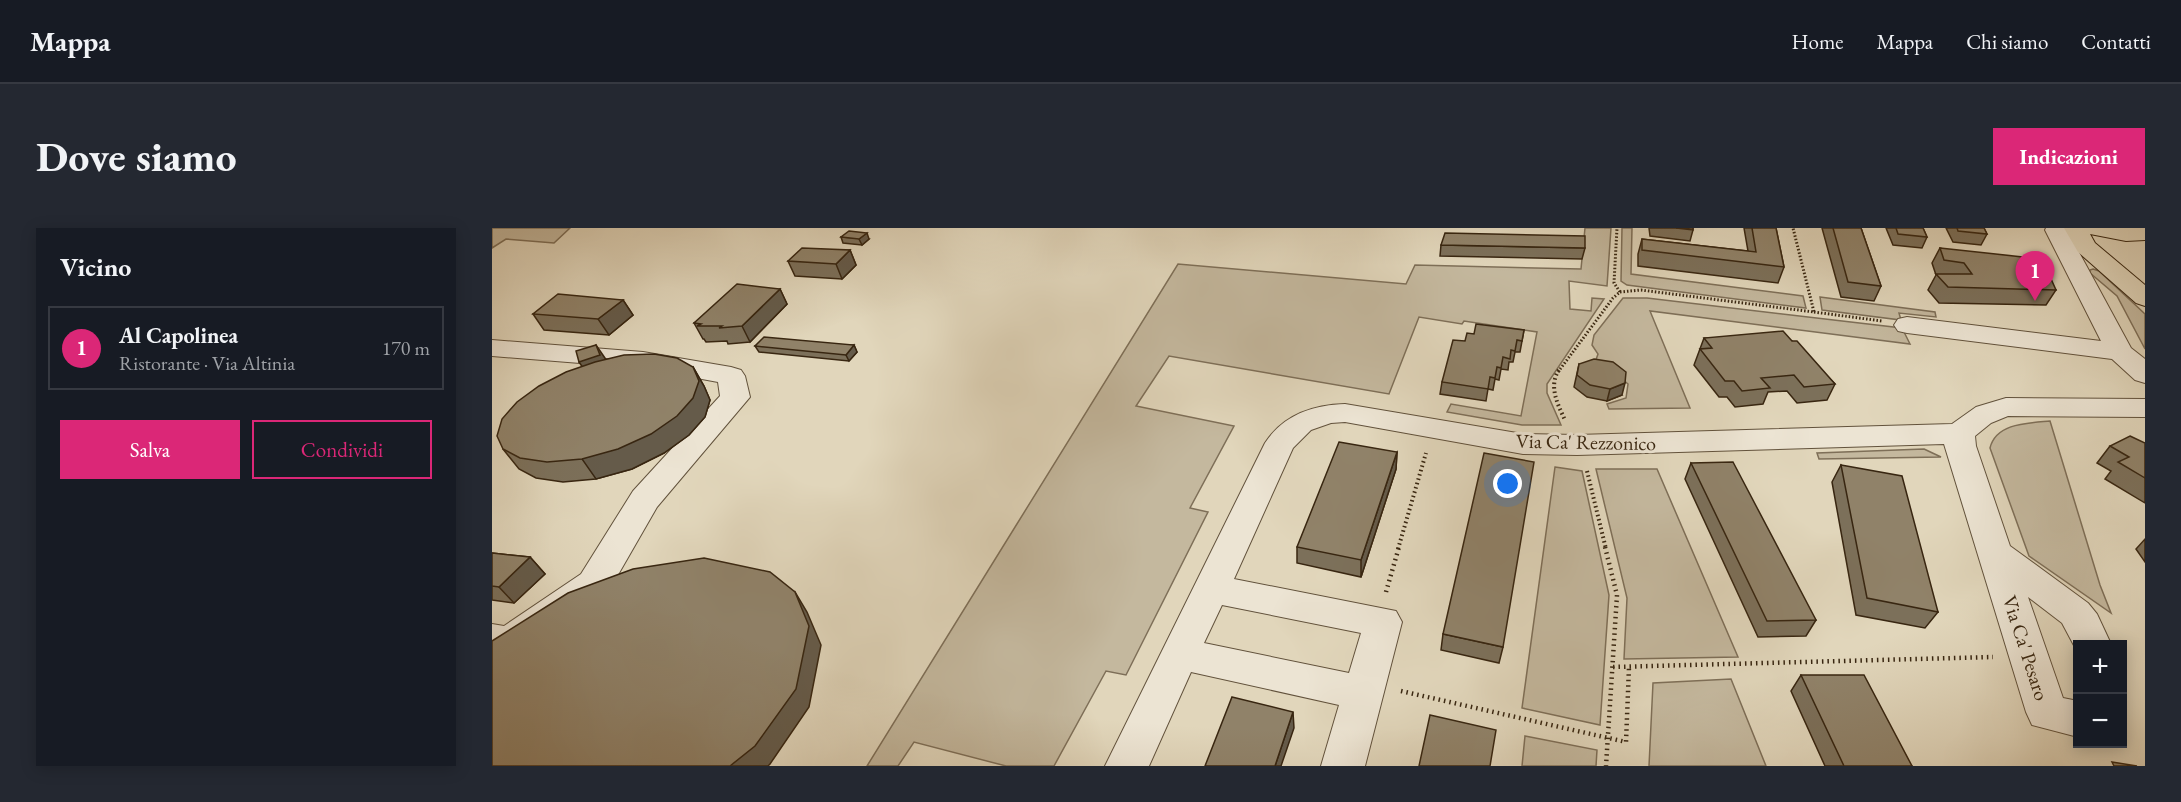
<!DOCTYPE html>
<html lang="it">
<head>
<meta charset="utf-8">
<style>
	body { margin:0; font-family:"EB Garamond",serif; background:#242831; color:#f1f3f6 }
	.controls { position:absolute; right:18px; bottom:18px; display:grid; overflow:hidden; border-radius:0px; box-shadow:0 3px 15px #0003 }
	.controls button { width:54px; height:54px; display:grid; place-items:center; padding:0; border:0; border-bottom:2px solid #363941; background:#171b24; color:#f1f3f6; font:30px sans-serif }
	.you { position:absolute; left:1016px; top:256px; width:21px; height:21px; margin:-15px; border:4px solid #fff; border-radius:50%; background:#1a73e8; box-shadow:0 0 0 9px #1a73e833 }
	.badge { display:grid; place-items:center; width:39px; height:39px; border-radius:50%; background:#db2777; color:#fff; font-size:20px; font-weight:700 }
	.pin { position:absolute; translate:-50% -50px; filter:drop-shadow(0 2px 3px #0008) }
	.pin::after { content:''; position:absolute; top:32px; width:21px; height:18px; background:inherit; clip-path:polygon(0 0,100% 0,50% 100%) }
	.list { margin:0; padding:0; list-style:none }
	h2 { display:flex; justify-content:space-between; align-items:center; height:78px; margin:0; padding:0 24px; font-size:26px }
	h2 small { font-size:20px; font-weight:400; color:#9ea1a6 }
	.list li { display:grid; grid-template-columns:39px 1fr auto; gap:18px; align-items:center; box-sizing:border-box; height:84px; margin:0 12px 12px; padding:0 12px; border:2px solid #363941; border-radius:0px }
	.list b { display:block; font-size:22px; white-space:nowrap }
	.list p { margin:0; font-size:20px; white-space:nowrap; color:#9ea1a6 }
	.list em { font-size:20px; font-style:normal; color:#9ea1a6 }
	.actions { display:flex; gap:12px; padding:18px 24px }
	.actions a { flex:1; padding:14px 0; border:2px solid #db2777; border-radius:0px; text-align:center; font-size:21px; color:#db2777 }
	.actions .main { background:#db2777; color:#fff }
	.map { position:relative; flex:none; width:1653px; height:538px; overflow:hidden; border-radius:0px }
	header { display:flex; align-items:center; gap:36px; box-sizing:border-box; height:84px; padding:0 30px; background:#171b24; border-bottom:2px solid #363941 }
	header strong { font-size:28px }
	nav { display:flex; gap:33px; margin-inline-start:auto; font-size:21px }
	.intro { display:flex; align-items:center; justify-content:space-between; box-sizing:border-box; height:144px; padding:0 36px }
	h1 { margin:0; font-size:42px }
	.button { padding:15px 27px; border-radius:0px; background:#db2777; color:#fff; font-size:21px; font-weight:700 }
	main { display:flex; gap:36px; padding:0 36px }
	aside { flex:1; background:#171b24; border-radius:0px; box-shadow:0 3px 15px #0003 }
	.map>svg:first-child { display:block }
	.green { fill:#c4b89e; stroke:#7e6f58; stroke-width:1.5 }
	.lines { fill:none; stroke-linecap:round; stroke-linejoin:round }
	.minor-casing { stroke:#62523c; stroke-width:2 }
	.major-casing { stroke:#382611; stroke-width:2 }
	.path-far2 { stroke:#382611; stroke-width:3; stroke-dasharray:1.5 2; stroke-linecap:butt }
	.path-far1 { stroke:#382611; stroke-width:4; stroke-dasharray:1.5 3; stroke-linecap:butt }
	.path { stroke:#382611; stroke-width:4.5; stroke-dasharray:1.5 4; stroke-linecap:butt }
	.minor { fill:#ece4d3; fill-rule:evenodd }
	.major { fill:#e1d6bb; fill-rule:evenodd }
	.wall { fill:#7c705a; stroke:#382611; stroke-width:1.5 }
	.shaded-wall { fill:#655b4a; stroke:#382611; stroke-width:1.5 }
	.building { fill:#908269; stroke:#382611; stroke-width:1.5 }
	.labels { text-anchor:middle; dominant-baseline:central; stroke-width:6; stroke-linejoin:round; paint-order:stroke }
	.street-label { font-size:20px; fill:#382611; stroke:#ece4d3 }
</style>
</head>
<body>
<header>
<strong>Mappa</strong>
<nav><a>Home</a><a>Mappa</a><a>Chi siamo</a><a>Contatti</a></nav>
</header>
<div class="intro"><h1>Dove siamo</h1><a class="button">Indicazioni</a></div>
<main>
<aside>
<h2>Vicino<small></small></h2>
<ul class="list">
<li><span class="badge">1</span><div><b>Al Capolinea</b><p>Ristorante · Via Altinia</p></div><em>170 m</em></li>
</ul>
<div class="actions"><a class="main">Salva</a><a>Condividi</a></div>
</aside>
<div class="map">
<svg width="1653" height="538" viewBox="0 0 1653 538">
	<rect width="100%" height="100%" fill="#e1d6bb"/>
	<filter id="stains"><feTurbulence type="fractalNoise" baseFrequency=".00333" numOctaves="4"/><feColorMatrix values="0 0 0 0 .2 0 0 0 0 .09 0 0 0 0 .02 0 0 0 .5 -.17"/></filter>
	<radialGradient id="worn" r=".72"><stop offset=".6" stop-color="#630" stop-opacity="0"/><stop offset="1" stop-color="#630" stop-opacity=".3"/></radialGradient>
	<g class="green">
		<path d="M0,0H78L62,15L14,11L0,20Z"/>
		<path d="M1093,0H1119L1115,58L1077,53L1078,81L1099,83L1100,70L1112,71L1055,156V165L1069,197H1030L955,184L959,176L1029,188L1045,104L972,93L970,96L927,89L897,166L677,128L644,178L742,198L698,280L716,284L634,447L614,443L562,538H514L422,514L406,538H375L686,36L914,56L923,37L1089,41Z"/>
		<path d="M1130,0H1140L1139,46L1311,68L1314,80L1135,57L1129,53Z"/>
		<path d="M1601,41L1607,43L1653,86V121L1625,68L1598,45V42Z"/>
		<path d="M1328,69L1443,84L1444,89L1407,85L1409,92L1330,82Z"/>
		<path d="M1131,70H1155L1410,100L1418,116L1158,83L1198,180L1117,181L1115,176L1134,170L1136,156L1123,145L1101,140L1106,126L1100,117L1102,107Z"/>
		<path d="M1558,193L1608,357L1619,385L1537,328L1498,220C1504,195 1536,195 1558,193Z"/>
		<path d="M1432,221L1449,229L1327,231L1325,225Z"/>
		<path d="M1063,239L1090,243L1117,367L1108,497L1030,480Z"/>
		<path d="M1104,241H1165L1246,429L1132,431L1135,370Z"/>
		<path d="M1239,451L1274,538H1157L1161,455Z"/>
		<path d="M1033,508L1105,522L1104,538H1030Z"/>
	</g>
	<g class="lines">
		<defs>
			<g id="minor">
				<path d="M1554,0H1574L1575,2L1639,120L1653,131V155L1643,152L1620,131L1415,105L1406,103L1402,97L1406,91L1415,89L1609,113L1553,2Z"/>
				<path d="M0,112L151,124L239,139L249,142L253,148L258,169L165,279L115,366L31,426L17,431L0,426V396L12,398L89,346L141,263L228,168L226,154L151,140L0,128Z"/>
				<path d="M1514,170L1653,171V189L1516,188L1499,195L1483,208L1484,218L1518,318L1596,375L1605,386L1619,416H1586V425L1570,395L1536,369L1571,470L1586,473V509L1540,497L1534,484L1452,216L1085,227L1031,226L853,194L839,195L819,202L801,220L742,351L904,383L910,394L873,538H829L847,477L699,444L657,538H613L773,215C791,187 821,177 853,176L1031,206L1085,207L1460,196L1484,179ZM730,377L869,405L857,445L712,415Z"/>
			</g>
			<path id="major" d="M1572,0H1653V12L1634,13L1598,6L1603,15L1653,57V78L1644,75L1586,24Z"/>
		</defs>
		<use href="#minor" class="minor-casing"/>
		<use href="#major" class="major-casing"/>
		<g class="path-far2">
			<path d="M1128,64L1149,62L1322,84L1301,0"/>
			<path d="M1322,84L1390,93"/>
			<path d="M1066,144L1121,70L1128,64L1122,55L1125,0"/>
		</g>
		<g class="path-far1">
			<path d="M1067,142C1056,158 1066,177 1073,192"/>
			<path d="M1095,243L1114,321"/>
			<path d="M906,321L934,225"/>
		</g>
		<g class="path">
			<path d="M1113,319L1125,367L1114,538"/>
			<path d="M894,364L907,319"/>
			<path d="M1121,439L1501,429"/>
			<path d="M909,463L1134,514L1137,439"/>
		</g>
		<use href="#minor" class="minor"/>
		<use href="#major" class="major"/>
	</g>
	<g class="wall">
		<path d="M1157,0H1201V2L1198,13L1158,8Z"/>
		<path d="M1252,0H1284L1292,39L1286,55L1146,38V26L1150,11L1256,23Z"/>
		<path d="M1330,0H1369L1389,58L1382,73L1349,69Z"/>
		<path d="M1394,0H1431L1435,9L1430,20L1401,17Z"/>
		<path d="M1454,0H1492L1495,6L1489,17L1461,14Z"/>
		<path d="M349,9L377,11L370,17L351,15Z"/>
		<path d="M949,17L1093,20L1090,31L948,28Z"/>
		<path d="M1448,20L1564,62L1554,77L1447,75L1436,62L1444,47L1440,35Z"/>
		<path d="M358,22L364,37L350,51L303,48L296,33Z"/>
		<path d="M288,61L295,76L258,114L236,116L235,113L214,114L212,111H211L202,95Z"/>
		<path d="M131,72L141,87L117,107L52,102L41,86Z"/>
		<path d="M1032,102L1028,124H1023L1021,134H1017L1016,142L1009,141L1007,152L1003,151L1001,162L996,161L994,173L948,166L950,154L973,113L982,106Z"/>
		<path d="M1212,110L1300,113L1343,156L1335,172L1305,175L1295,163L1276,164L1271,176L1243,179L1235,169H1227L1202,137Z"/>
		<path d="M362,117L365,124L357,133L267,124L263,118Z"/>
		<path d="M113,131L201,139L212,158L218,172L213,189L197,207L172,225L140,241L104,251L71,254L44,250L27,241L11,221Z"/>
		<path d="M1087,136L1130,167L1115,173L1095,169L1082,159Z"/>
		<path d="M1653,215V275L1613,251L1619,243L1605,235L1618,218Z"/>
		<path d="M905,224L904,241L869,349L805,335V319Z"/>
		<path d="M1199,235L1324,392L1314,408L1266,409L1193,251Z"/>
		<path d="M1349,237L1446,384L1433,400L1364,387L1340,254Z"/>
		<path d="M1653,311V334L1644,321Z"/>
		<path d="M0,325L38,329L53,346L22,375L0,372Z"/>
		<path d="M951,406L1011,419L1007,435L949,422Z"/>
		<path d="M1309,447L1420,538H1333L1299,463Z"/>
	</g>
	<g class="shaded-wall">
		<path d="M375,5L377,11L370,17L367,11Z"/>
		<path d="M358,22L364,37L350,51L344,36Z"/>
		<path d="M288,61L295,76L258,114L250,98Z"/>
		<path d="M131,72L141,87L117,107L106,91Z"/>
		<path d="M104,117L115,133L98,150L87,134Z"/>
		<path d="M362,117L365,124L357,133L354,127Z"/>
		<path d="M201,139L212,158L218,172L213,189L197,207L172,225L140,241L104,251L90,231Z"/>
		<path d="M1133,155L1130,167L1115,173L1118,161Z"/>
		<path d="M905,224L904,241L869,349V332Z"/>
		<path d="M38,329L53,346L22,375L7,359Z"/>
		<path d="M303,364L315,384L329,417L317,479L278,536L276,538H238Z"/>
		<path d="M801,484L802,500L789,538H783Z"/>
	</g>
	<g class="building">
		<path d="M1184,0H1201V2Z"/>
		<path d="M1260,0H1284L1292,39L1150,22V11L1264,24Z"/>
		<path d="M1341,0H1369L1389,58L1356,54Z"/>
		<path d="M1404,0H1431L1435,9L1406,6Z"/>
		<path d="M1465,0H1492L1495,6L1466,3Z"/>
		<path d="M357,3L375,5L367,11L349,9Z"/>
		<path d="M953,5L1093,8V20L949,17Z"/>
		<path d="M310,20L358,22L344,36L296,33Z"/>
		<path d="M1448,20L1550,31L1564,62L1456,59L1444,46H1480L1472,35L1452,32Z"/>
		<path d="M245,56L288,61L250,98L227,100L230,98H205L209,96L202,95Z"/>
		<path d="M66,66L131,72L106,91L41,86Z"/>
		<path d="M984,96L1032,102L1030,113L1025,112L1023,123L1019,122L1018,131L1011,129L1009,140L1005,139L1003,150L998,149L996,161L950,154L961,112L973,113L975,105L982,106Z"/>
		<path d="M1291,103L1300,113H1305L1343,156L1312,159L1302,147L1269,150L1278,160L1250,163L1242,153H1233L1208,121L1220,120L1212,110Z"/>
		<path d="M272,109L362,117L354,127L263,118Z"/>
		<path d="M104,117L108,127L87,134L84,123Z"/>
		<path d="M162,126L185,130L201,139L207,153L201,170L185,188L159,206L126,221L90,231L55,234L28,230L11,221L5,208L10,191L25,174L47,158L74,144L103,134L132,127Z"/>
		<path d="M1102,131L1121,134L1134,144L1133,155L1118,161L1098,157L1085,147L1087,136Z"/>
		<path d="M1638,208L1653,215V250L1626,234L1637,229L1618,218Z"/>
		<path d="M847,214L905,224L869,332L805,319Z"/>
		<path d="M992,225L1042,234L1011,419L951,406Z"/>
		<path d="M1241,234L1324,392L1275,393L1199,235Z"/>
		<path d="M1349,237L1410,248L1446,384L1375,370Z"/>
		<path d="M0,325L38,329L7,359L0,358Z"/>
		<path d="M212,330L278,344L303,364L317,398L304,461L263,518L238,538H0V413L76,365L141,341Z"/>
		<path d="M1309,447H1372L1420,538H1352Z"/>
		<path d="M740,469L801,484L783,538H713Z"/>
		<path d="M938,487L1004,502L998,538H927Z"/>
		<path d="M1620,534L1645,538H1622Z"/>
	</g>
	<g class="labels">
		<g class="street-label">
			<text transform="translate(1094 214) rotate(1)">Via Ca' Rezzonico</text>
			<text transform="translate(1534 420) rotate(72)">Via Ca' Pesaro</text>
		</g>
	</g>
	<rect width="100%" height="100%" filter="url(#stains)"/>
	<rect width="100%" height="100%" fill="url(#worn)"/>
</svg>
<div class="controls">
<button>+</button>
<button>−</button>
</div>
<div class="you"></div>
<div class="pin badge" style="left:1543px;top:73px">1</div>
</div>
</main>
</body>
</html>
